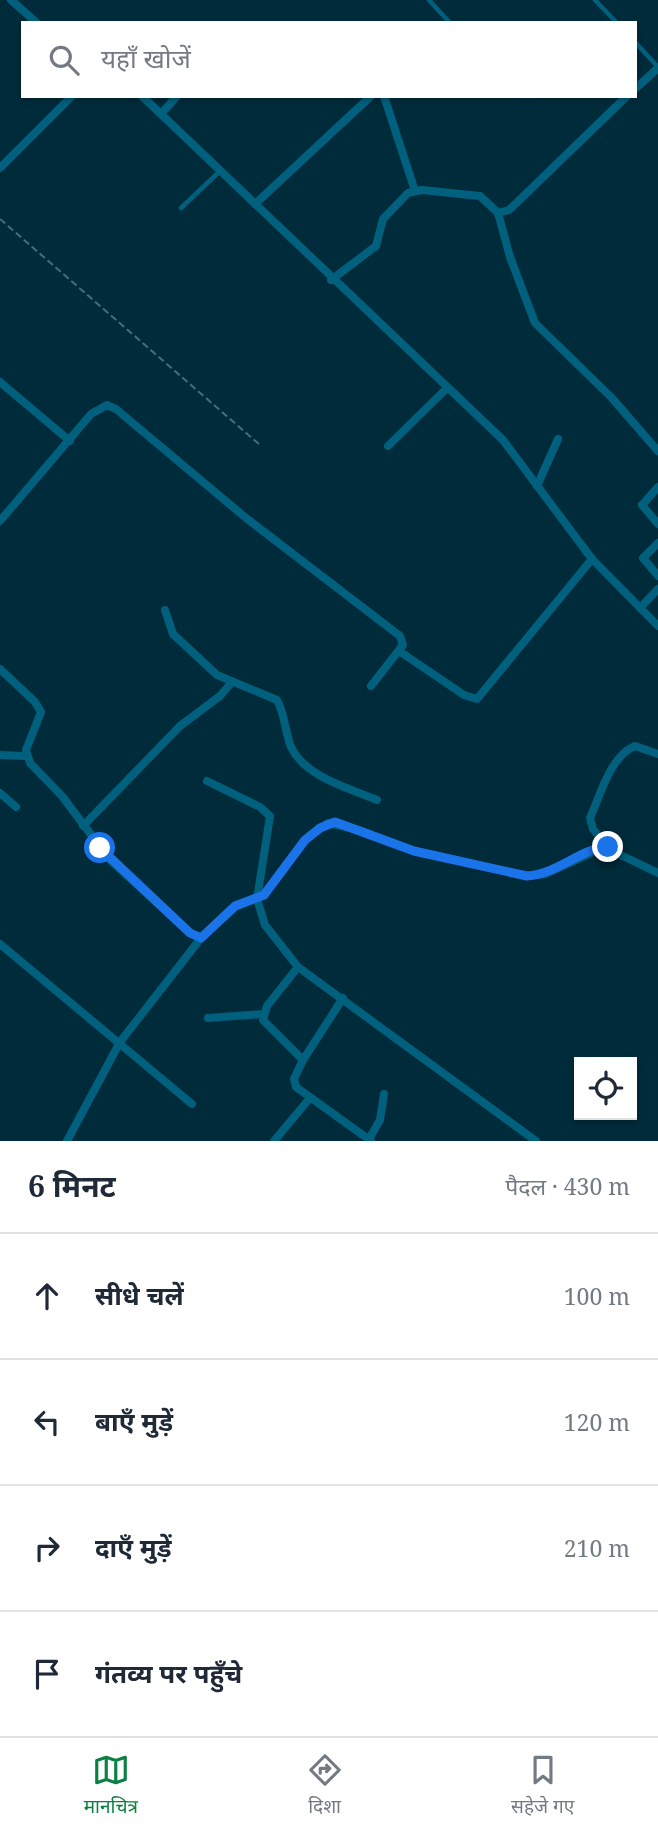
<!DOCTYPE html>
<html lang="hi">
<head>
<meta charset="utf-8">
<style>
	body { margin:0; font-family:"Noto Serif","Noto Sans Devanagari",serif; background:#f6f6f7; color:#1f2937 }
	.controls { position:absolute; right:21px; bottom:21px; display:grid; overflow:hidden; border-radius:0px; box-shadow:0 2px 5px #0004 }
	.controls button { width:63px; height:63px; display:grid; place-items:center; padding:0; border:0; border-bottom:2px solid #e0e1e3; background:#fff; color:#1f2937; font:35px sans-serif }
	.stop { position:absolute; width:21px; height:21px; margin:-16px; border:5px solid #1a73e8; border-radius:50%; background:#fff }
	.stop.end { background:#1a73e8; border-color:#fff; box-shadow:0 2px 7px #0008 }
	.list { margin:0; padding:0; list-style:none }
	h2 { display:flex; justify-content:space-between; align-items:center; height:91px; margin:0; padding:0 28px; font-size:30px }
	h2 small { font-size:23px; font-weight:400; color:#747a83 }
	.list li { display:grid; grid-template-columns:46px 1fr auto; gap:21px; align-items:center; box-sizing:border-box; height:126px; padding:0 28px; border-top:2px solid #e0e1e3 }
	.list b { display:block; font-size:26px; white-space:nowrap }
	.list em { font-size:23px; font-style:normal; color:#747a83 }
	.icon { flex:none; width:38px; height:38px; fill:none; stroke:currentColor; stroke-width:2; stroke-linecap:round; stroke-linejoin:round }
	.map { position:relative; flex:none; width:658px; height:1141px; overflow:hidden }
	.search { position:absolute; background:#fff; box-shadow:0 2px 5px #0004; left:21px; right:21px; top:21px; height:77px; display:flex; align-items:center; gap:18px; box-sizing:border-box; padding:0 24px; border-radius:0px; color:#747a83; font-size:26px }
	.sheet { height:595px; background:#fff }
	nav { display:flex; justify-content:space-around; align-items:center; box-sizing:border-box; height:98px; border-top:2px solid #e0e1e3; background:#fff; font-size:19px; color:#747a83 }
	nav a { display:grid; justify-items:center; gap:4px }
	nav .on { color:#0b8043 }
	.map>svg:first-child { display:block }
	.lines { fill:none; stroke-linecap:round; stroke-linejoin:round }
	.path { stroke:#446d7d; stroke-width:2; stroke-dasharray:7 3.5; stroke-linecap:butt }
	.service { stroke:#01607d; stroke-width:4.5 }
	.minor { stroke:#01607d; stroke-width:8 }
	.route { stroke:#1a73e8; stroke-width:9 }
</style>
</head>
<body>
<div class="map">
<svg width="658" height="1141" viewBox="0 0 658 1141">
	<rect width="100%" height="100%" fill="#002b3a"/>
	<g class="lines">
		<path class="path" d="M0,219L260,445"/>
		<g class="service">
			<path d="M429,0L450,23"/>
			<path d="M595,0L617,23"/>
			<path d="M635,42L658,67"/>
			<path d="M521,96H533"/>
			<path d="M181,208L220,171"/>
		</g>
		<g class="minor">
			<path d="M11,0L37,23"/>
			<path d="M635,89L658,68"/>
			<path d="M142,96L503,440L592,559L658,626"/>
			<path d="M384,96L415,191"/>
			<path d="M161,114L177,96"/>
			<path d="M0,168L72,96"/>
			<path d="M255,204L371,96"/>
			<path d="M498,213L510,257L535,323L611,397L658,451"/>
			<path d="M331,280L376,246L383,219L408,193L422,190L480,196L498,213L509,210L627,96"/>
			<path d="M0,382L70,441"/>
			<path d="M388,446L447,388"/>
			<path d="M537,486L558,439"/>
			<path d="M658,487L642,505L658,524"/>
			<path d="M0,521L91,414L107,405L116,409L246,518L400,636L403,645L371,686"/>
			<path d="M658,543L643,558L658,576"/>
			<path d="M640,608L658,589"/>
			<path d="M165,610L173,634L217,675L277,700C285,714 285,732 291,747C305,777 349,788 377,800"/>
			<path d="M399,651L464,695L477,699L592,559"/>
			<path d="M0,669L35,702L41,712L26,750L30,763L62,796L110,860L190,933L201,938L235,907L264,895L305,840L328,823L359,830L414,851L527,876L545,874L604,847L658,873"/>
			<path d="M0,755L25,756"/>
			<path d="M207,781L260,807L270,816L257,899L265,925L298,967L536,1141"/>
			<path d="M0,793L16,807"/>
			<path d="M83,826L180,726L220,696L232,682"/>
			<path d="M608,847L593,829L590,818C600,796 610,756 635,746L658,754"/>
			<path d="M0,944L192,1104"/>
			<path d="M298,967L267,1006L263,1020L303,1060L294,1079L296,1087L371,1141"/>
			<path d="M208,1018L263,1014"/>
			<path d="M303,1060L343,998"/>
			<path d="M369,1139L380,1120L384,1094"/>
			<path d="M67,1141L120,1042L201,938"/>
			<path d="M274,1141L310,1098"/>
		</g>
	</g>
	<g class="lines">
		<path class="route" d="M100,848L190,933L201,938L235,906L264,895L305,840L320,828L335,822L414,851L527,876C558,874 581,848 608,847"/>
	</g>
</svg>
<div class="controls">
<button><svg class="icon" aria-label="locate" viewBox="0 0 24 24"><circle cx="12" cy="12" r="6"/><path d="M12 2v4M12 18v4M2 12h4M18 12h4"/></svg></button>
</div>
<div class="stop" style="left:100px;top:848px"></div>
<div class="stop end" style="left:608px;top:847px"></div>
<div class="search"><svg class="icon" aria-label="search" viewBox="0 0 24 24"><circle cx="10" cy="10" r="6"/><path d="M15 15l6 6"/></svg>यहाँ खोजें</div>
</div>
<section class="sheet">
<h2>6 मिनट<small>पैदल · 430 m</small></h2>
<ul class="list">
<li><svg class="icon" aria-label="ahead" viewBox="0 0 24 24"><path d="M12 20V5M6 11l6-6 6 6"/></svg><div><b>सीधे चलें</b></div><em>100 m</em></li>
<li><svg class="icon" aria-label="left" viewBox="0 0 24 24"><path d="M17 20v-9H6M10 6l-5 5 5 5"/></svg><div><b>बाएँ मुड़ें</b></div><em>120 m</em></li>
<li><svg class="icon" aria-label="right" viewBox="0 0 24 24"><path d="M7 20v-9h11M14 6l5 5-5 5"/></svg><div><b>दाएँ मुड़ें</b></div><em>210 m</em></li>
<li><svg class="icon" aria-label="arrive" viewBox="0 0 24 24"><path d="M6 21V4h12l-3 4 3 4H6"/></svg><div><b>गंतव्य पर पहुँचे</b></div></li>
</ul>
</section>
<nav>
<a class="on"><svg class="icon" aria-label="map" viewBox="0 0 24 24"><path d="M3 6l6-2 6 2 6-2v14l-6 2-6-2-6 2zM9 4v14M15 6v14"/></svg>मानचित्र</a>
<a><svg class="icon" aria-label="directions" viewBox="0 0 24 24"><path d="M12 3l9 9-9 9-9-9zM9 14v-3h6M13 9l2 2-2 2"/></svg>दिशा</a>
<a><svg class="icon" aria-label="saved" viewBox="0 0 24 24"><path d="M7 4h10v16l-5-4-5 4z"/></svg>सहेजे गए</a>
</nav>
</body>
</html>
